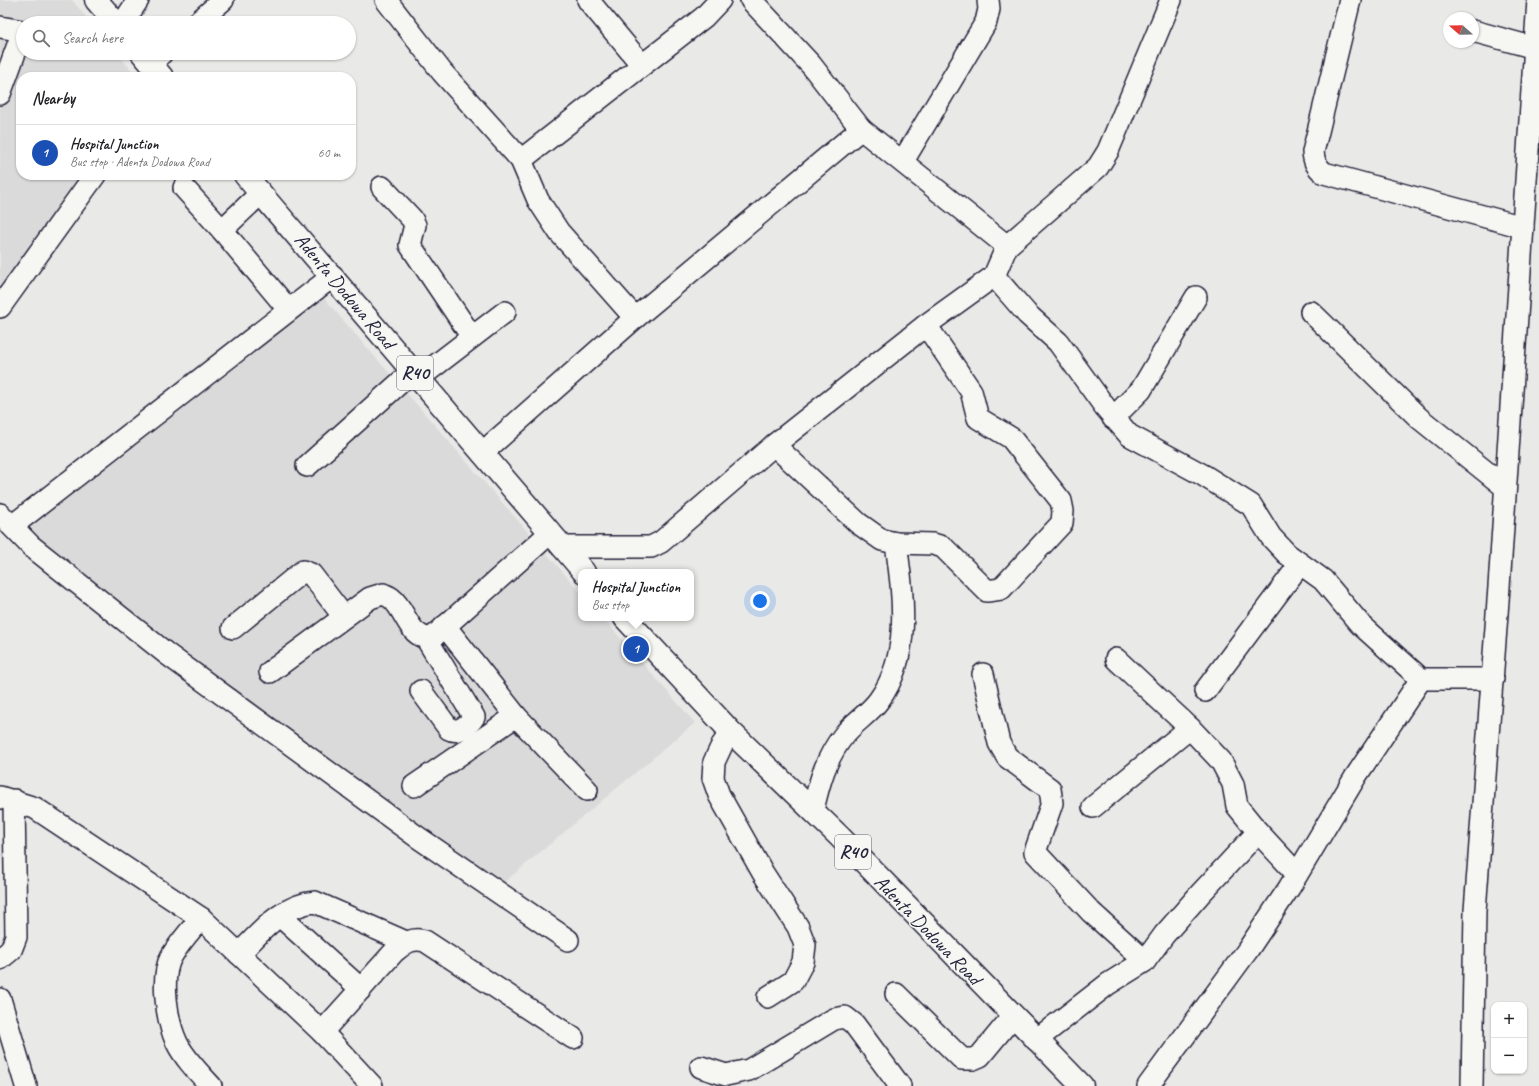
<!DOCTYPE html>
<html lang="en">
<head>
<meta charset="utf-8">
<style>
	body { margin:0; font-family:Caveat,sans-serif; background:#f2f2f2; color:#202124 }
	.controls { position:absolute; right:12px; bottom:12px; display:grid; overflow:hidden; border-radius:8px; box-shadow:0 1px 3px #0004 }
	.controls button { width:36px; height:36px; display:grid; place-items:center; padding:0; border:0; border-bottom:1px solid #e0e0e0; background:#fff; color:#202124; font:20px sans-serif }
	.compass { position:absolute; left:1443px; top:12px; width:36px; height:36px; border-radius:50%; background:#fff; box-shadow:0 1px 3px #0004; rotate:290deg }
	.you { position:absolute; left:760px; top:601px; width:14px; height:14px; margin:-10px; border:3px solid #fff; border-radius:50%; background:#1a73e8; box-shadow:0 0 0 6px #1a73e833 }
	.badge { display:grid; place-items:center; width:26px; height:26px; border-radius:50%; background:#1f6fb2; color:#fff; font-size:13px; font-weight:700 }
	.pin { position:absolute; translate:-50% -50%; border:2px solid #fff; box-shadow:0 1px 4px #0006 }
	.popup { position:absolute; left:578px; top:569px; width:116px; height:52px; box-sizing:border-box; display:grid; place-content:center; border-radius:8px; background:#fff; filter:drop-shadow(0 1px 3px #0005); font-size:13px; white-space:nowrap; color:#757577 }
	.popup b { font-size:15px; color:#202124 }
	.popup::after { content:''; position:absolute; left:50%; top:100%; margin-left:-8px; border:8px solid transparent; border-top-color:#fff }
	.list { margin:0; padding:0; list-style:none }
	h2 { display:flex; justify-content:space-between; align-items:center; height:52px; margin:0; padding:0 16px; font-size:17px }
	h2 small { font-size:13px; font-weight:400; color:#757577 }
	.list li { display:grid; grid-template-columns:26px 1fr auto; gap:12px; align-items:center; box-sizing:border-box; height:56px; padding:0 16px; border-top:1px solid #e0e0e0 }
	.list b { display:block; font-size:15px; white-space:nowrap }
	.list p { margin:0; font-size:13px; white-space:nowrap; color:#757577 }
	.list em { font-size:13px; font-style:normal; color:#757577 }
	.icon { flex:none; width:22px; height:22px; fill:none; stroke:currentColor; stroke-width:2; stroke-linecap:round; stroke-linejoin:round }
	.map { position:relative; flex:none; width:1539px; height:1086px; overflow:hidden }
	.search { position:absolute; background:#fff; box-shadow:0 1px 3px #0004; left:16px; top:16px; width:340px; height:44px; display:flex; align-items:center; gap:10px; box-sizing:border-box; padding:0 14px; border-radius:22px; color:#757577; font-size:15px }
	.panel { position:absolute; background:#fff; box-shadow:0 1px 3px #0004; left:16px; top:72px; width:340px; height:108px; border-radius:16px }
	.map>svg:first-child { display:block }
	.built { fill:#dadada }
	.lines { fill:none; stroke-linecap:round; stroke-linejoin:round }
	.minor-casing { stroke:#22223b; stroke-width:24 }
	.major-casing { stroke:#22223b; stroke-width:25 }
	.minor { stroke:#f6f6f2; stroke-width:21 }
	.major { stroke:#f6f6f2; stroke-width:22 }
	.labels { text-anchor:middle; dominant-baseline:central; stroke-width:3; stroke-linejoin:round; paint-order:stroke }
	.shield { fill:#f6f6f2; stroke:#626272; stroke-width:1 }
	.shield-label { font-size:19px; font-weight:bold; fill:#22223b }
	.street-label { font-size:20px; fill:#22223b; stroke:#f6f6f2 }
</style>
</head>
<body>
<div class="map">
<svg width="1539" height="1086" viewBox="0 0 1539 1086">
	<rect width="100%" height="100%" fill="#e9e9e7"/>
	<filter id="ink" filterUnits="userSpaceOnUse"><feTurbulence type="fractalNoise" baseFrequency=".025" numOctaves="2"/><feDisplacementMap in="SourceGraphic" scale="8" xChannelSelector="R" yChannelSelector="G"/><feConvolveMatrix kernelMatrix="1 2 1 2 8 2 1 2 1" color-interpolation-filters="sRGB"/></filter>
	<g filter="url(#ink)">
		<g class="built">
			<path d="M0,0H72L91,23H23V53H117L137,77H21V175H81L0,288Z"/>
			<path d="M322,296L581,593V618H603L695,723L502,884L315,751L39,540L28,524Z"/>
		</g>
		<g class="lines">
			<defs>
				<g id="minor">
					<path d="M386,0L442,72L521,160L538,200L559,232L635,318"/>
					<path d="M588,0L642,65"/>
					<path d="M751,0L812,66L861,129L1007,246"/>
					<path d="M1350,0L1313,152C1314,162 1316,166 1324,173L1523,227"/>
					<path d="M123,23L138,0"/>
					<path d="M197,23L223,0"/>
					<path d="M0,27L23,31"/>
					<path d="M1473,31L1535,48"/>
					<path d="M151,63L162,53"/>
					<path d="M0,94L23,31"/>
					<path d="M521,160L704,17L720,0"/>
					<path d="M903,161L986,22L989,9L988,0"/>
					<path d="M382,187L412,219L415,225L410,245L472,337"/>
					<path d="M184,188L222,230"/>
					<path d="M261,193L222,230L288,309"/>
					<path d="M994,276L1027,314L1058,342L1105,407L1129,435L1203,475L1251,505L1271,537L1287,554L1323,580L1360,624L1421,679H1493"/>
					<path d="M0,307L95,175"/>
					<path d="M1311,312L1419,418L1505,487"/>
					<path d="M419,378L505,312"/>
					<path d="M1113,418L1141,390L1196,297"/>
					<path d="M774,445L858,523L882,540L896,543L933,544L943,547L987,591L1001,589L1062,523L1063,511L1061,501L1011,438L978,418L971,391L926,325"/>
					<path d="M482,453L635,318L861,129"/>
					<path d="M307,466L413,371"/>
					<path d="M0,514L31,546L167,654L416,836L568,940"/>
					<path d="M12,526L333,276"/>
					<path d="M562,547H651L661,542L774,445L926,325L994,276L1007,246L1098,167L1108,151L1171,0"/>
					<path d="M445,626L516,716L587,790"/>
					<path d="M233,628L303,571L311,574L344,617"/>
					<path d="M1116,659L1190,728L1221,761L1233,784L1237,806L1258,832L1297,874"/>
					<path d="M270,672L370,598L383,594C385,595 389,596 391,598C406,609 409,640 432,638L550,533"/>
					<path d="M983,674L999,743L1007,757L1050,789L1052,803L1035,852L1091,912L1145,961"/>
					<path d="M421,691L449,729C458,734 469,725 474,717L426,638"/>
					<path d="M1205,691L1300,564"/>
					<path d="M731,732L722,745L714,762L713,778L719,795L763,873L798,927L805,945L803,962L793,981L768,997"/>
					<path d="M414,786L516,716"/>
					<path d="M0,797L35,808L201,918L322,1032L372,1086"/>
					<path d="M1093,807L1190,728"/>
					<path d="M813,810C819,783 826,757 844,735C854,722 869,714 879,700C912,655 903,595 896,543"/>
					<path d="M280,916L361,989"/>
					<path d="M201,918C191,930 179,943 171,957C160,978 167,1022 177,1043C185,1059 199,1073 211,1086"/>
					<path d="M239,954C261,932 282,905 315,902L406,942"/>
					<path d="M0,959L11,950L16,937L14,800"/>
					<path d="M896,994L962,1059H973L980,1056L1013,1016"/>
					<path d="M0,999L26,1086"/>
					<path d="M322,1032L394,952C404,944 411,937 425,941L573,1038"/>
					<path d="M1036,1040L1108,984L1145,961L1164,935L1200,894L1258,832"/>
					<path d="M701,1067L726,1075L749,1070L834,1019L845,1017L854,1024L900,1086"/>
					<path d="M1148,1086L1247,951L1289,888L1356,776L1421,679"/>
					<path d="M1472,1086L1475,911L1499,587L1538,0"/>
				</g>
				<g id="major">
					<path d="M96,0L116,23"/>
					<path d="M142,53L162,77"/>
					<path d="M245,175L584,572"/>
					<path d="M625,618L731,732L839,836L1082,1086"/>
				</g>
			</defs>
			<use href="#minor" class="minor-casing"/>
			<use href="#major" class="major-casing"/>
			<use href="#minor" class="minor"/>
			<use href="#major" class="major"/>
		</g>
	</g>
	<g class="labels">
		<g class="shield">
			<rect x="397" y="356" width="36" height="34" rx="3"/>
			<rect x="835" y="835" width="36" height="34" rx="3"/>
		</g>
		<g class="shield-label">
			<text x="415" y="373">R40</text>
			<text x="853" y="852">R40</text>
		</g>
		<g class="street-label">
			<text transform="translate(345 291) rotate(50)">Adenta Dodowa Road</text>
			<text transform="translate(928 930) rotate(46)">Adenta Dodowa Road</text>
		</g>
	</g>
</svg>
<div class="controls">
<button>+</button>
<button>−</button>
</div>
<svg class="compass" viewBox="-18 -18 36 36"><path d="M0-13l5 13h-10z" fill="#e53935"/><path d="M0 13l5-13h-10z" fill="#757577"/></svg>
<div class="you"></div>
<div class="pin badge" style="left:636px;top:649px;background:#1a4fb4">1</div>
<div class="popup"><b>Hospital Junction</b>Bus stop</div>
<div class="search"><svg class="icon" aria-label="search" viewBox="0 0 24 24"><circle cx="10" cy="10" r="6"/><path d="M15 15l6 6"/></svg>Search here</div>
<section class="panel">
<h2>Nearby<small></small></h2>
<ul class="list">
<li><span class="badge" style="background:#1a4fb4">1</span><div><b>Hospital Junction</b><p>Bus stop · Adenta Dodowa Road</p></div><em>60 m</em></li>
</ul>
</section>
</div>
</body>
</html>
